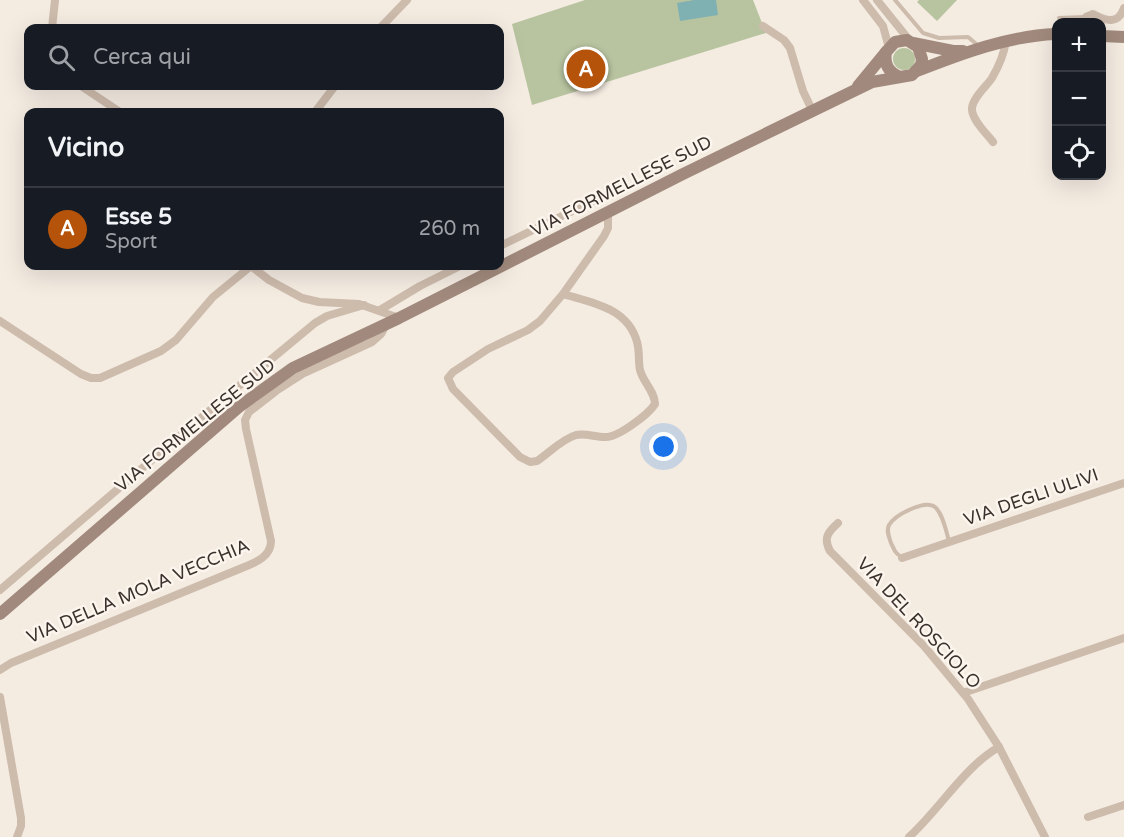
<!DOCTYPE html>
<html lang="it">
<head>
<meta charset="utf-8">
<style>
	body { margin:0; font-family:"Varela Round",sans-serif; background:#242831; color:#f1f3f6 }
	.controls { position:absolute; right:18px; top:18px; display:grid; overflow:hidden; border-radius:12px; box-shadow:0 6px 24px #0002 }
	.controls button { width:54px; height:54px; display:grid; place-items:center; padding:0; border:0; border-bottom:2px solid #363941; background:#171b24; color:#f1f3f6; font:30px sans-serif }
	.you { position:absolute; left:664px; top:447px; width:21px; height:21px; margin:-15px; border:4px solid #fff; border-radius:50%; background:#1a73e8; box-shadow:0 0 0 9px #1a73e833 }
	.badge { display:grid; place-items:center; width:39px; height:39px; border-radius:50%; background:#b45309; color:#fff; font-size:20px; font-weight:700 }
	.pin { position:absolute; translate:-50% -50%; border:3px solid #fff; box-shadow:0 2px 6px #0006 }
	.list { margin:0; padding:0; list-style:none }
	h2 { display:flex; justify-content:space-between; align-items:center; height:78px; margin:0; padding:0 24px; font-size:26px }
	h2 small { font-size:20px; font-weight:400; color:#9ea1a6 }
	.list li { display:grid; grid-template-columns:39px 1fr auto; gap:18px; align-items:center; box-sizing:border-box; height:84px; padding:0 24px; border-top:2px solid #363941 }
	.list b { display:block; font-size:22px; white-space:nowrap }
	.list p { margin:0; font-size:20px; white-space:nowrap; color:#9ea1a6 }
	.list em { font-size:20px; font-style:normal; color:#9ea1a6 }
	.icon { flex:none; width:33px; height:33px; fill:none; stroke:currentColor; stroke-width:2; stroke-linecap:round; stroke-linejoin:round }
	.map { position:relative; flex:none; width:1124px; height:837px; overflow:hidden }
	.search { position:absolute; background:#171b24; box-shadow:0 6px 24px #0002; left:24px; top:24px; width:480px; height:66px; display:flex; align-items:center; gap:15px; box-sizing:border-box; padding:0 21px; border-radius:12px; color:#9ea1a6; font-size:22px }
	.panel { position:absolute; background:#171b24; box-shadow:0 6px 24px #0002; left:24px; top:108px; width:480px; height:162px; border-radius:12px }
	.map>svg:first-child { display:block }
	.green { fill:#b8c4a0 }
	.water { fill:#7fb0b2 }
	.lines { fill:none; stroke-linecap:round; stroke-linejoin:round }
	.lane { stroke:#cdbbac; stroke-width:4 }
	.street { stroke:#cdbbac; stroke-width:8 }
	.secondary { stroke:#a18a7d; stroke-width:12 }
	.labels { text-anchor:middle; dominant-baseline:central; stroke-width:5; stroke-linejoin:round; paint-order:stroke }
	.street-label { font-size:18px; fill:#3b302b; stroke:#fbf5ee }
</style>
</head>
<body>
<div class="map">
<svg width="1124" height="837" viewBox="0 0 1124 837">
	<rect width="100%" height="100%" fill="#f4ebe1"/>
	<g class="green">
		<path d="M585,0H753L766,33L532,105L512,24Z"/>
		<path d="M919,0H957L937,21L917,2Z"/>
		<circle cx="904" cy="59" r="11"/>
	</g>
	<path class="water" d="M694,0H716L718,15L680,21L677,3Z"/>
	<g class="lines">
		<g class="lane">
			<path d="M895,0L923,33L939,38L968,37L980,47"/>
			<path d="M1059,18L1085,17"/>
			<path d="M902,557C895,554 894,549 891,543C889,537 886,531 889,525C895,515 925,499 935,507C943,514 946,531 949,541"/>
		</g>
		<g class="street">
			<path d="M863,0L883,26L889,48"/>
			<path d="M877,0L910,41"/>
			<path d="M1085,22L1086,17L1093,14C1106,21 1118,25 1124,8"/>
			<path d="M763,26L784,40L790,48L803,91L813,112"/>
			<path d="M52,28L55,0"/>
			<path d="M380,28L407,0"/>
			<path d="M81,86L120,112"/>
			<path d="M315,112L335,86"/>
			<path d="M993,142C986,133 973,121 972,110C971,99 987,86 992,78C999,66 1004,54 1006,41"/>
			<path d="M500,246L593,201"/>
			<path d="M251,266L269,280L302,298L319,302L359,304L399,318"/>
			<path d="M563,294C593,303 628,308 637,342C640,352 638,361 640,370C643,382 655,392 655,404C648,415 617,438 605,437C595,437 586,433 576,435C562,439 549,453 537,461L530,462L520,457L453,389L448,378L453,372L488,349L528,330L540,321L563,294L604,236L608,228V212"/>
			<path d="M380,310L420,286L460,266"/>
			<path d="M0,321L81,374L91,378H100L161,351L176,340L213,297L251,266"/>
			<path d="M838,523C828,532 823,538 830,551L924,646L968,699L999,747L1045,837"/>
			<path d="M902,558L1124,483"/>
			<path d="M0,590L216,405L315,323L327,316L364,305"/>
			<path d="M0,670L11,663L237,570C251,564 271,559 271,541L246,429L245,420L249,412L276,391L304,373L372,342L381,334L387,323"/>
			<path d="M963,693L1124,638"/>
			<path d="M0,697L21,818V826L17,837"/>
			<path d="M1088,817L1124,805"/>
			<path d="M909,837C939,810 965,766 999,747"/>
		</g>
		<g class="secondary">
			<path d="M1102,36L1124,37"/>
			<path d="M913,43L953,51H963"/>
			<path d="M917,71C963,53 1008,36 1056,34"/>
			<path d="M858,86L886,52"/>
			<path d="M0,614L240,406L293,368L399,318L683,174L872,82L912,75L921,65L922,59L918,47L907,40L895,42L886,52C884,64 888,72 900,77"/>
		</g>
	</g>
	<g class="labels">
		<g class="street-label">
			<text transform="translate(621 186) rotate(-27)">VIA FORMELLESE SUD</text>
			<text transform="translate(195 425) rotate(-39)">VIA FORMELLESE SUD</text>
			<text transform="translate(1031 497) rotate(-19)">VIA DEGLI ULIVI</text>
			<text transform="translate(138 591) rotate(-23)">VIA DELLA MOLA VECCHIA</text>
			<text transform="translate(919 623) rotate(47)">VIA DEL ROSCIOLO</text>
		</g>
	</g>
</svg>
<div class="controls">
<button>+</button>
<button>−</button>
<button><svg class="icon" aria-label="locate" viewBox="0 0 24 24"><circle cx="12" cy="12" r="6"/><path d="M12 2v4M12 18v4M2 12h4M18 12h4"/></svg></button>
</div>
<div class="you"></div>
<div class="pin badge" style="left:586px;top:69px">A</div>
<div class="search"><svg class="icon" aria-label="search" viewBox="0 0 24 24"><circle cx="10" cy="10" r="6"/><path d="M15 15l6 6"/></svg>Cerca qui</div>
<section class="panel">
<h2>Vicino<small></small></h2>
<ul class="list">
<li><span class="badge">A</span><div><b>Esse 5</b><p>Sport</p></div><em>260 m</em></li>
</ul>
</section>
</div>
</body>
</html>
